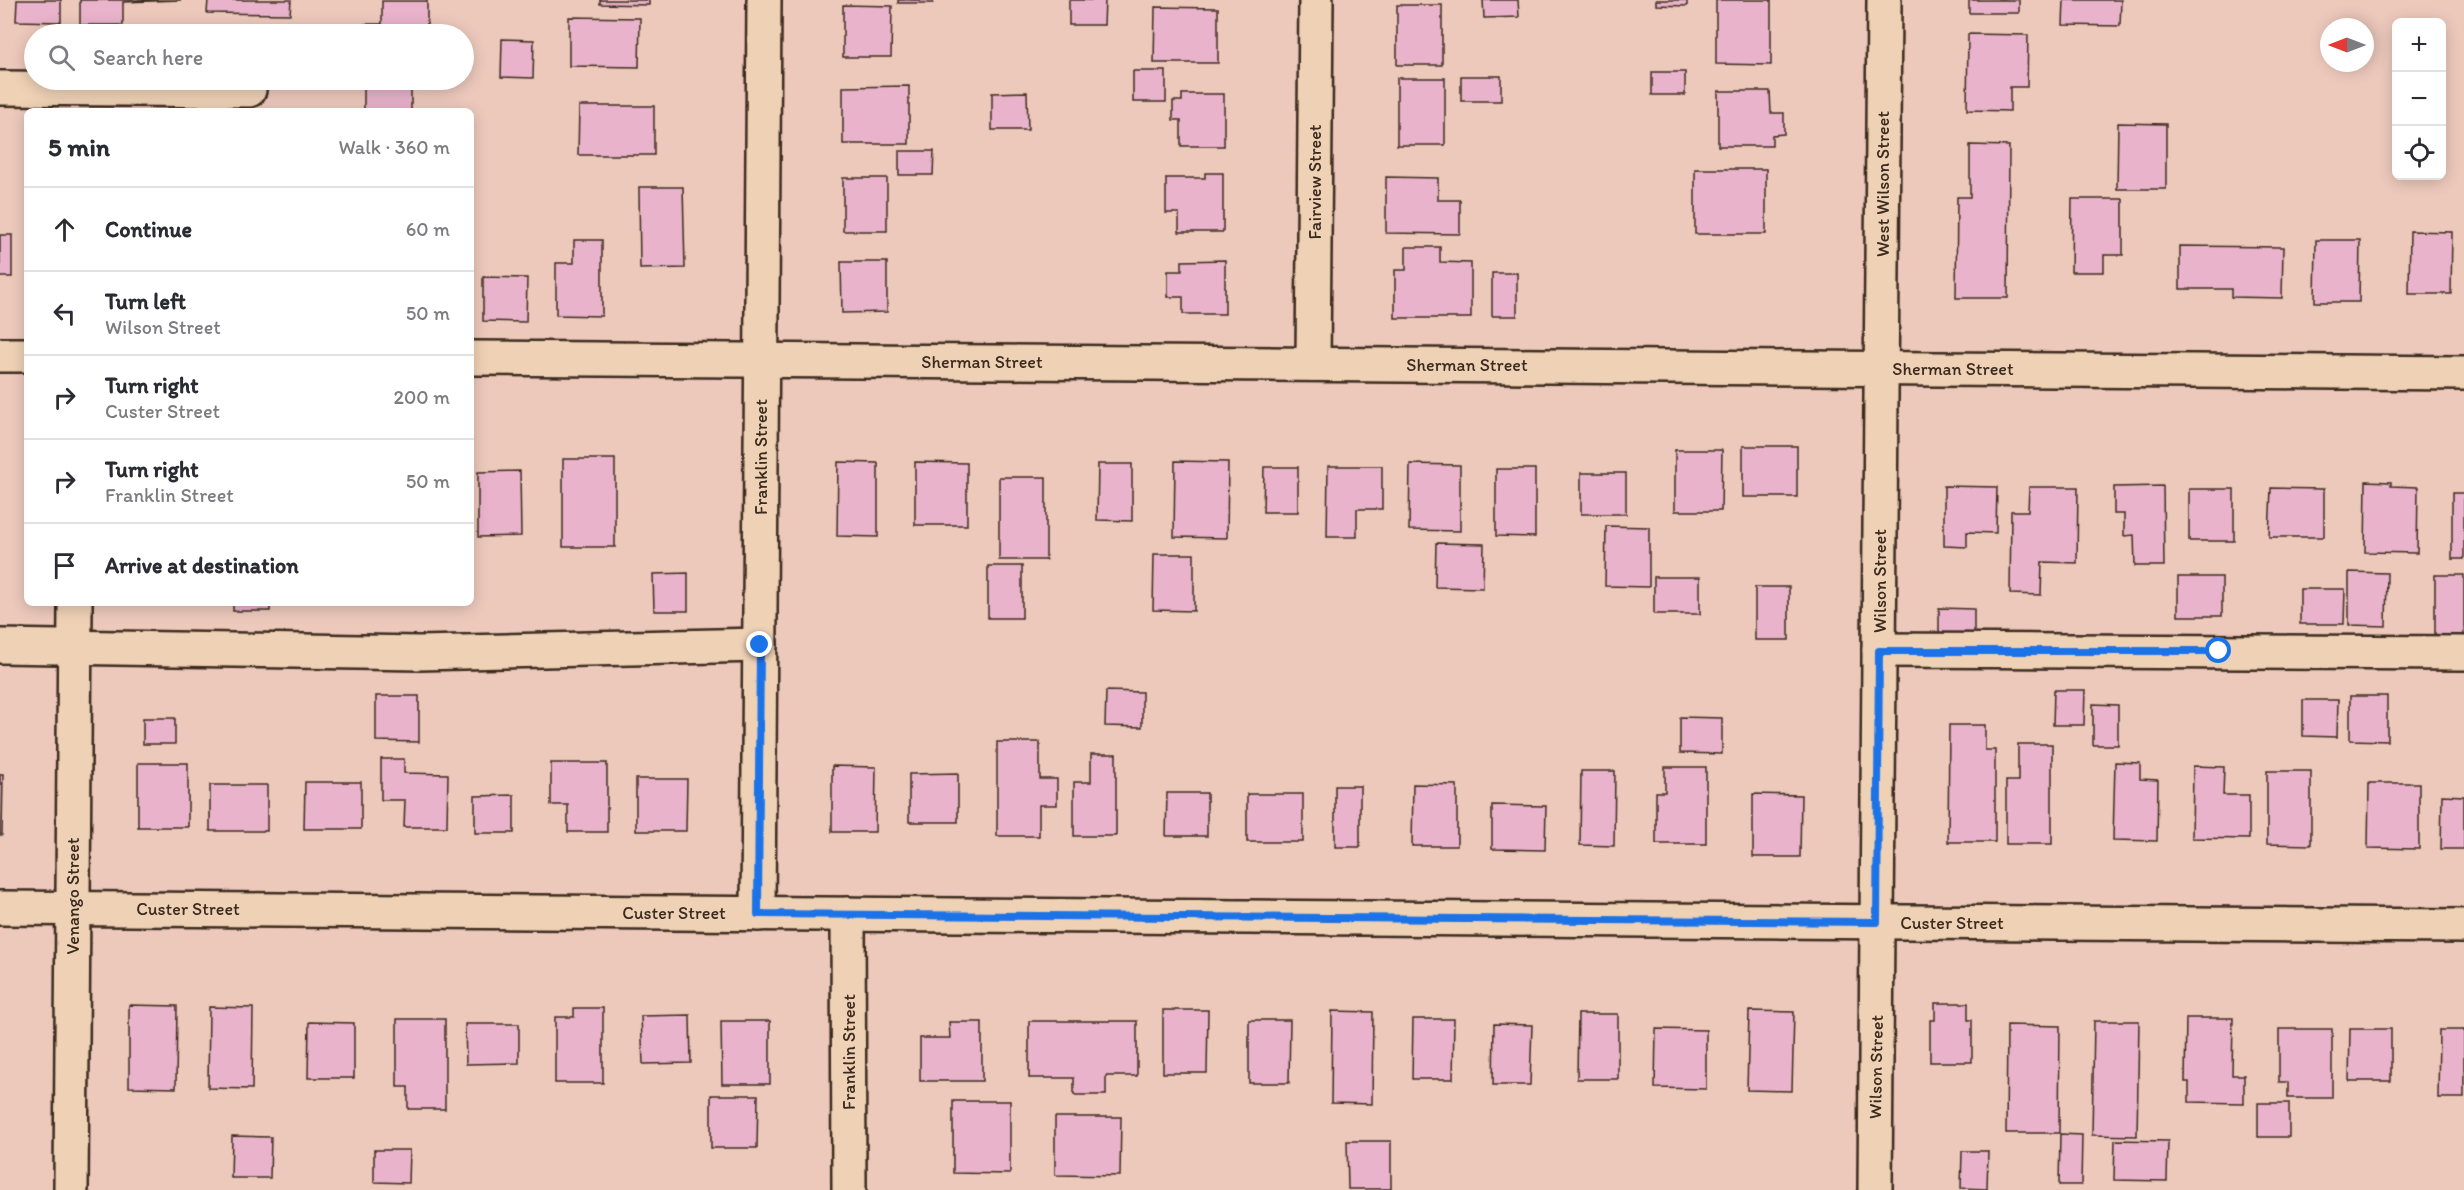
<!DOCTYPE html>
<html lang="en">
<head>
<meta charset="utf-8">
<style>
	body { margin:0; font-family:Itim,sans-serif; background:#f2f2f3; color:#2b2b33 }
	.controls { position:absolute; right:18px; top:18px; display:grid; overflow:hidden; border-radius:9px; box-shadow:0 3px 15px #0003 }
	.controls button { width:54px; height:54px; display:grid; place-items:center; padding:0; border:0; border-bottom:2px solid #e1e1e2; background:#fff; color:#2b2b33; font:30px sans-serif }
	.compass { position:absolute; left:2320px; top:18px; width:54px; height:54px; border-radius:50%; background:#fff; box-shadow:0 3px 15px #0003; rotate:270deg }
	.stop { position:absolute; width:18px; height:18px; margin:-14px; border:4px solid #1a73e8; border-radius:50%; background:#fff }
	.stop.end { background:#1a73e8; border-color:#fff; box-shadow:0 2px 6px #0008 }
	.list { margin:0; padding:0; list-style:none }
	h2 { display:flex; justify-content:space-between; align-items:center; height:78px; margin:0; padding:0 24px; font-size:26px }
	h2 small { font-size:20px; font-weight:400; color:#7c7c81 }
	.list li { display:grid; grid-template-columns:39px 1fr auto; gap:18px; align-items:center; box-sizing:border-box; height:84px; padding:0 24px; border-top:2px solid #e1e1e2 }
	.list b { display:block; font-size:22px; white-space:nowrap }
	.list p { margin:0; font-size:20px; white-space:nowrap; color:#7c7c81 }
	.list em { font-size:20px; font-style:normal; color:#7c7c81 }
	.icon { flex:none; width:33px; height:33px; fill:none; stroke:currentColor; stroke-width:2; stroke-linecap:round; stroke-linejoin:round }
	.map { position:relative; flex:none; width:2464px; height:1190px; overflow:hidden }
	.search { position:absolute; background:#fff; box-shadow:0 3px 15px #0003; left:24px; top:24px; width:450px; height:66px; display:flex; align-items:center; gap:15px; box-sizing:border-box; padding:0 21px; border-radius:33px; color:#7c7c81; font-size:22px }
	.panel { position:absolute; background:#fff; box-shadow:0 3px 15px #0003; left:24px; top:108px; width:450px; height:498px; border-radius:9px }
	.map>svg:first-child { display:block }
	.building { fill:#e9b3cb; stroke:#3b2a1e; stroke-width:1.5 }
	.lines { fill:none; stroke-linecap:round; stroke-linejoin:round }
	.minor-casing { stroke:#3b2a1e; stroke-width:38 }
	.minor { stroke:#efd2b6; stroke-width:33 }
	.route { stroke:#1a73e8; stroke-width:8 }
	.labels { text-anchor:middle; dominant-baseline:central; stroke-width:4.5; stroke-linejoin:round; paint-order:stroke }
	.street-label { font-size:18px; fill:#3b2a1e; stroke:#efd2b6 }
</style>
</head>
<body>
<div class="map">
<svg width="2464" height="1190" viewBox="0 0 2464 1190">
	<rect width="100%" height="100%" fill="#edc9bc"/>
	<filter id="ink" filterUnits="userSpaceOnUse"><feTurbulence type="fractalNoise" baseFrequency=".0167" numOctaves="2"/><feDisplacementMap in="SourceGraphic" scale="12" xChannelSelector="R" yChannelSelector="G"/><feConvolveMatrix kernelMatrix="1 2 1 2 8 2 1 2 1" color-interpolation-filters="sRGB"/></filter>
	<g filter="url(#ink)">
		<g class="building">
			<path d="M17,0H61V22L16,21Z"/>
			<path d="M80,0H181L123,2V25H80Z"/>
			<path d="M208,0H291L290,14L207,13Z"/>
			<path d="M600,0H649V5L600,4Z"/>
			<rect x="898" y="0" width="35" height="3"/>
			<path d="M1069,0H1105L1104,25H1069Z"/>
			<path d="M1483,0H1518L1519,17L1484,18Z"/>
			<path d="M1656,0H1687V6L1656,5Z"/>
			<path d="M1716,0H1771V65L1716,64Z"/>
			<rect x="1969" y="0" width="50" height="13"/>
			<path d="M2064,0H2121L2120,26L2063,25Z"/>
			<path d="M382,1H427V34H364V24H382Z"/>
			<path d="M843,5L892,6L891,57H843Z"/>
			<rect x="1397" y="5" width="45" height="60"/>
			<path d="M1155,7L1218,8V63H1154Z"/>
			<path d="M569,17L640,18L639,67L569,66Z"/>
			<path d="M1968,34L2028,35L2027,87H2010V111L1967,110Z"/>
			<path d="M502,39L534,40L533,78L501,77Z"/>
			<rect x="1133" y="71" width="33" height="31"/>
			<rect x="1652" y="72" width="33" height="23"/>
			<rect x="1461" y="76" width="40" height="25"/>
			<rect x="1397" y="78" width="48" height="67"/>
			<rect x="364" y="80" width="47" height="31"/>
			<path d="M909,86V144H843V87Z"/>
			<path d="M1718,91H1770L1771,113H1784V134L1772,135V146H1718Z"/>
			<path d="M1027,92L1028,130H992V93Z"/>
			<path d="M1182,94H1224V146H1181V120H1173V101H1182Z"/>
			<path d="M579,106H654V155H578Z"/>
			<path d="M2118,123L2166,124V189H2117Z"/>
			<path d="M1970,145L2009,146L2008,298H1956L1957,197H1970Z"/>
			<path d="M899,151H934L933,175H899Z"/>
			<rect x="1695" y="169" width="71" height="65"/>
			<path d="M1205,173H1223V232H1179V213H1166V178H1205Z"/>
			<path d="M1386,177L1438,178V200H1460V234L1386,233Z"/>
			<rect x="843" y="178" width="44" height="53"/>
			<path d="M639,187H683L685,268L640,269Z"/>
			<path d="M2072,199H2123V255H2104V272H2071Z"/>
			<path d="M2410,231L2452,232L2451,294H2409Z"/>
			<rect x="0" y="235" width="12" height="42"/>
			<path d="M574,240H602V316L556,315V263H574Z"/>
			<path d="M2316,240H2360L2359,302H2315Z"/>
			<path d="M2180,246L2283,247L2282,298L2231,297V289H2180Z"/>
			<path d="M1406,247H1440V262L1471,263V318H1395V270H1406Z"/>
			<path d="M1225,260V314H1183V297H1168V271H1182V261Z"/>
			<path d="M841,262H887V312L842,313Z"/>
			<rect x="1492" y="273" width="25" height="43"/>
			<path d="M483,277L527,278L526,322L483,321Z"/>
			<rect x="1743" y="446" width="54" height="51"/>
			<path d="M1675,450H1722L1721,511H1675Z"/>
			<rect x="563" y="459" width="52" height="88"/>
			<path d="M1175,461L1228,462L1227,538L1174,537Z"/>
			<path d="M838,462L878,463V537L837,536Z"/>
			<path d="M915,462L967,463V525H915Z"/>
			<path d="M1098,464H1132V521L1097,520Z"/>
			<path d="M1410,464L1460,465V531L1409,530Z"/>
			<path d="M1328,466H1382V509H1357V537H1327Z"/>
			<path d="M1264,467H1298V512H1263Z"/>
			<path d="M1496,469H1535V537L1496,536Z"/>
			<path d="M520,471L521,536L478,537V472Z"/>
			<rect x="1581" y="473" width="45" height="41"/>
			<rect x="999" y="477" width="47" height="83"/>
			<path d="M2366,481L2391,482V486L2418,487L2417,553L2365,552Z"/>
			<path d="M1944,486L1997,487L1996,533L1967,532V547L1944,546Z"/>
			<path d="M2163,486L2164,566H2135L2134,535L2124,536V514H2114V487Z"/>
			<path d="M2029,487H2078L2077,563L2042,562L2041,595L2010,594L2011,511H2028Z"/>
			<path d="M2271,488L2324,489V537H2269Z"/>
			<rect x="2189" y="489" width="45" height="52"/>
			<rect x="2452" y="493" width="12" height="66"/>
			<path d="M1606,526L1649,527V587L1605,586Z"/>
			<path d="M1436,543L1484,544L1483,588L1435,587Z"/>
			<path d="M1154,554H1194V611L1153,610Z"/>
			<rect x="988" y="566" width="34" height="52"/>
			<path d="M2349,572L2387,573L2386,626L2349,625Z"/>
			<path d="M688,573V611H654L653,574Z"/>
			<rect x="2435" y="575" width="29" height="64"/>
			<rect x="1654" y="577" width="46" height="37"/>
			<rect x="2178" y="577" width="44" height="39"/>
			<rect x="1755" y="587" width="34" height="53"/>
			<path d="M2300,589H2345L2344,624H2300Z"/>
			<rect x="233" y="603" width="37" height="8"/>
			<path d="M1939,608L1974,609V644H1939Z"/>
			<path d="M2054,690H2085L2084,725H2053Z"/>
			<path d="M1106,691L1142,692V727L1105,726Z"/>
			<path d="M376,696H419V742L376,741Z"/>
			<path d="M2350,696H2387V741L2350,740Z"/>
			<path d="M2303,700H2338L2337,737L2303,736Z"/>
			<path d="M2093,704L2118,705V745H2093Z"/>
			<path d="M1680,717L1722,718V754L1680,753Z"/>
			<rect x="143" y="718" width="32" height="26"/>
			<path d="M1949,725H1985V750H1995V842H1948Z"/>
			<path d="M997,742H1040V779H1057V805H1039V836H997Z"/>
			<path d="M2018,744H2052V844H2006V781H2018Z"/>
			<path d="M1091,754H1116V836H1074V782H1091Z"/>
			<path d="M381,759H404V773L448,774L447,827H404L405,800H381Z"/>
			<path d="M2115,762L2140,763V779L2158,780L2157,841L2113,840Z"/>
			<rect x="138" y="763" width="50" height="64"/>
			<path d="M551,763H607V832H568V805H551Z"/>
			<path d="M832,766L876,767L875,832H832Z"/>
			<path d="M2193,766L2224,767L2223,795H2249V839L2192,838Z"/>
			<path d="M1665,767H1706V844H1656V792H1665Z"/>
			<path d="M1581,771H1615L1614,846L1580,845Z"/>
			<path d="M2267,771H2311V845L2267,844Z"/>
			<path d="M958,773V822H909V774Z"/>
			<path d="M0,774H3L2,835H0Z"/>
			<path d="M636,779H687L686,831H636Z"/>
			<path d="M305,782H361V829H304Z"/>
			<path d="M2369,783H2419V849L2368,848Z"/>
			<path d="M1413,784L1457,785V846H1412Z"/>
			<rect x="210" y="785" width="57" height="46"/>
			<rect x="1335" y="786" width="25" height="61"/>
			<path d="M1167,793H1207V836H1166Z"/>
			<rect x="1247" y="794" width="56" height="48"/>
			<path d="M1753,794L1801,795L1800,857H1753Z"/>
			<path d="M514,795V833H475V796Z"/>
			<path d="M2442,795L2464,796V849H2441Z"/>
			<path d="M1492,805L1546,806L1545,850L1492,849Z"/>
			<path d="M1935,1003H1968V1020H1972V1062H1930V1020H1935Z"/>
			<path d="M129,1005L177,1006L176,1088L129,1087Z"/>
			<path d="M209,1007L253,1008L252,1089L208,1088Z"/>
			<path d="M574,1008H603V1083H555V1017H574Z"/>
			<path d="M1163,1010H1208L1207,1073H1163Z"/>
			<path d="M1332,1011L1373,1012L1372,1104L1331,1103Z"/>
			<path d="M1749,1011L1794,1012L1792,1091L1747,1090Z"/>
			<path d="M1578,1014H1618V1079H1577Z"/>
			<path d="M690,1015L691,1063L643,1064L641,1016Z"/>
			<path d="M2186,1018H2233L2232,1075H2244V1103L2189,1102V1082H2185Z"/>
			<path d="M397,1019H445V1109H408V1087H397Z"/>
			<path d="M1413,1019H1454L1453,1079H1412Z"/>
			<path d="M1249,1020H1290L1289,1083H1249Z"/>
			<path d="M721,1021H770V1084H722Z"/>
			<path d="M1029,1021H1137V1076H1106V1095H1074V1078H1029Z"/>
			<path d="M2094,1021H2139L2137,1136L2092,1135Z"/>
			<path d="M309,1022L354,1023V1078H308Z"/>
			<path d="M949,1022H982V1081H920V1038H950Z"/>
			<path d="M465,1024H519V1063L466,1064Z"/>
			<path d="M1494,1024L1532,1025L1530,1085H1493Z"/>
			<path d="M2007,1025L2060,1026L2059,1133H2006Z"/>
			<path d="M1656,1029L1706,1030V1089L1655,1088Z"/>
			<path d="M2279,1029H2332V1098H2288V1082H2279Z"/>
			<path d="M2350,1029H2391V1081H2349Z"/>
			<path d="M2439,1030H2464V1098H2438Z"/>
			<path d="M711,1095H758L757,1148H711Z"/>
			<path d="M953,1101H1010V1174L953,1173Z"/>
			<rect x="2258" y="1103" width="31" height="34"/>
			<path d="M1055,1117H1121L1120,1176L1055,1175Z"/>
			<path d="M2060,1134L2082,1135L2081,1185H2059Z"/>
			<path d="M232,1136L271,1137L270,1178H231Z"/>
			<path d="M2115,1140L2168,1141L2167,1181L2114,1180Z"/>
			<path d="M1347,1141H1391V1189H1348Z"/>
			<path d="M374,1150H410L409,1183L374,1182Z"/>
			<path d="M1962,1151H1988L1987,1189L1961,1188Z"/>
		</g>
		<g class="lines">
			<defs>
				<g id="minor">
					<path d="M0,88L249,90"/>
					<path d="M0,355H27"/>
					<path d="M471,358L2464,373"/>
					<path d="M1313,364L1316,0"/>
					<path d="M0,646L419,653L760,645"/>
					<path d="M1879,650L2464,653"/>
					<path d="M0,908L2464,926"/>
					<path d="M758,914L764,0"/>
					<path d="M848,914L849,1190"/>
					<path d="M71,1190L75,603"/>
					<path d="M1875,1190L1884,0"/>
				</g>
			</defs>
			<use href="#minor" class="minor-casing"/>
			<use href="#minor" class="minor"/>
		</g>
	</g>
	<g class="lines" filter="url(#ink)">
		<path class="route" d="M760,645L758,914L1877,922L1879,651H2219"/>
	</g>
	<g class="labels">
		<g class="street-label">
			<text transform="translate(1315 182) rotate(-90)">Fairview Street</text>
			<text transform="translate(1883 184) rotate(-90)">West Wilson Street</text>
			<text x="982" y="362">Sherman Street</text>
			<text x="1467" y="365">Sherman Street</text>
			<text x="1953" y="369">Sherman Street</text>
			<text transform="translate(761 457) rotate(-90)">Franklin Street</text>
			<text transform="translate(1880 581) rotate(-90)">Wilson Street</text>
			<text transform="translate(73 896) rotate(-90)">Venango Street</text>
			<text x="188" y="909">Custer Street</text>
			<text x="674" y="913">Custer Street</text>
			<text x="1952" y="923">Custer Street</text>
			<text transform="translate(849 1052) rotate(-90)">Franklin Street</text>
			<text transform="translate(1876 1067) rotate(-89)">Wilson Street</text>
		</g>
	</g>
</svg>
<div class="controls">
<button>+</button>
<button>−</button>
<button><svg class="icon" aria-label="locate" viewBox="0 0 24 24"><circle cx="12" cy="12" r="6"/><path d="M12 2v4M12 18v4M2 12h4M18 12h4"/></svg></button>
</div>
<svg class="compass" viewBox="-18 -18 36 36"><path d="M0-13l5 13h-10z" fill="#e53935"/><path d="M0 13l5-13h-10z" fill="#7c7c81"/></svg>
<div class="stop" style="left:2219px;top:651px"></div>
<div class="stop end" style="left:760px;top:645px"></div>
<div class="search"><svg class="icon" aria-label="search" viewBox="0 0 24 24"><circle cx="10" cy="10" r="6"/><path d="M15 15l6 6"/></svg>Search here</div>
<section class="panel">
<h2>5 min<small>Walk · 360 m</small></h2>
<ul class="list">
<li><svg class="icon" aria-label="ahead" viewBox="0 0 24 24"><path d="M12 20V5M6 11l6-6 6 6"/></svg><div><b>Continue</b></div><em>60 m</em></li>
<li><svg class="icon" aria-label="left" viewBox="0 0 24 24"><path d="M17 20v-9H6M10 6l-5 5 5 5"/></svg><div><b>Turn left</b><p>Wilson Street</p></div><em>50 m</em></li>
<li><svg class="icon" aria-label="right" viewBox="0 0 24 24"><path d="M7 20v-9h11M14 6l5 5-5 5"/></svg><div><b>Turn right</b><p>Custer Street</p></div><em>200 m</em></li>
<li><svg class="icon" aria-label="right" viewBox="0 0 24 24"><path d="M7 20v-9h11M14 6l5 5-5 5"/></svg><div><b>Turn right</b><p>Franklin Street</p></div><em>50 m</em></li>
<li><svg class="icon" aria-label="arrive" viewBox="0 0 24 24"><path d="M6 21V4h12l-3 4 3 4H6"/></svg><div><b>Arrive at destination</b></div></li>
</ul>
</section>
</div>
</body>
</html>
